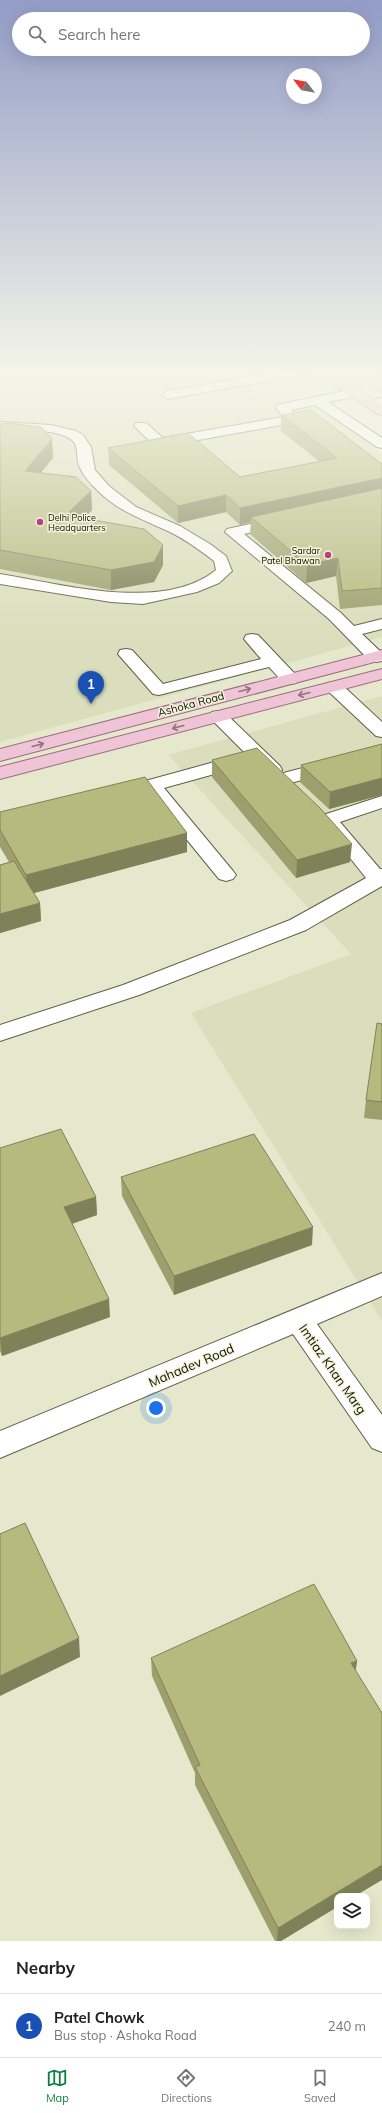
<!DOCTYPE html>
<html lang="en">
<head>
<meta charset="utf-8">
<style>
	body { margin:0; font-family:Mulish,sans-serif; background:#f6f6f6; color:#222 }
	.controls { position:absolute; right:12px; bottom:12px; display:grid; overflow:hidden; border-radius:8px; box-shadow:0 4px 16px #0002 }
	.controls button { width:36px; height:36px; display:grid; place-items:center; padding:0; border:0; border-bottom:1px solid #e0e0e0; background:#fff; color:#222; font:20px sans-serif }
	.compass { position:absolute; left:286px; top:68px; width:36px; height:36px; border-radius:50%; background:#fff; box-shadow:0 4px 16px #0002; rotate:301deg }
	.you { position:absolute; left:156px; top:1408px; width:14px; height:14px; margin:-10px; border:3px solid #fff; border-radius:50%; background:#1a73e8; box-shadow:0 0 0 6px #1a73e833 }
	.badge { display:grid; place-items:center; width:26px; height:26px; border-radius:50%; background:#0b8043; color:#fff; font-size:13px; font-weight:700 }
	.pin { position:absolute; translate:-50% -33px; filter:drop-shadow(0 1px 2px #0008) }
	.pin::after { content:''; position:absolute; top:21px; width:14px; height:12px; background:inherit; clip-path:polygon(0 0,100% 0,50% 100%) }
	.list { margin:0; padding:0; list-style:none }
	h2 { display:flex; justify-content:space-between; align-items:center; height:52px; margin:0; padding:0 16px; font-size:17px }
	h2 small { font-size:13px; font-weight:400; color:#767676 }
	.list li { display:grid; grid-template-columns:26px 1fr auto; gap:12px; align-items:center; box-sizing:border-box; height:64px; padding:0 16px; border-top:1px solid #e0e0e0 }
	.list b { display:block; font-size:15px; white-space:nowrap }
	.list p { margin:0; font-size:13px; white-space:nowrap; color:#767676 }
	.list em { font-size:13px; font-style:normal; color:#767676 }
	.icon { flex:none; width:22px; height:22px; fill:none; stroke:currentColor; stroke-width:2; stroke-linecap:round; stroke-linejoin:round }
	.map { position:relative; flex:none; width:382px; height:1941px; overflow:hidden }
	.search { position:absolute; background:#fff; box-shadow:0 4px 16px #0002; left:12px; right:12px; top:12px; height:44px; display:flex; align-items:center; gap:10px; box-sizing:border-box; padding:0 14px; border-radius:22px; color:#767676; font-size:15px }
	.sheet { height:116px; background:#fff }
	nav { display:flex; justify-content:space-around; align-items:center; box-sizing:border-box; height:56px; border-top:1px solid #e0e0e0; background:#fff; font-size:11px; color:#767676 }
	nav a { display:grid; justify-items:center; gap:2px }
	nav .on { color:#0b8043 }
	.map>svg:first-child { display:block }
	.built { fill:#dbdebc }
	.lines { fill:none; stroke-linecap:round; stroke-linejoin:round }
	.minor-casing { stroke:#5d5f47; stroke-width:2 }
	.major-casing { stroke:#9b6c7e; stroke-width:2 }
	.minor { fill:#fff; fill-rule:evenodd }
	.major { fill:#efc4d7; fill-rule:evenodd }
	.wall { fill:#9da06c }
	.shaded-wall { fill:#7f8258 }
	.building { fill:#b6ba7e; stroke:#7f8258 }
	.oneway { stroke:#8b747a }
	.poi-dot { fill:#bf3c82; stroke:#f3f6da; stroke-width:1.5 }
	.labels { text-anchor:middle; dominant-baseline:central; stroke-width:3; stroke-linejoin:round; paint-order:stroke }
	.far-poi-label { font-size:9px; fill:#111209; stroke:#f3f6da; text-anchor:start }
	.street-label { font-size:11px; fill:#111209; stroke:#f3f6da }
	.near-street-label { font-size:13px; fill:#111209; stroke:#f3f6da }
</style>
</head>
<body>
<div class="map">
<svg width="382" height="1941" viewBox="0 0 382 1941">
	<rect width="100%" height="100%" fill="#e6e8cd"/>
	<g class="built">
		<path d="M0,369H274L382,453V637L0,742Z"/>
		<path d="M382,696V1321L191,1013L351,954L168,755Z"/>
	</g>
	<g class="lines">
		<defs>
			<g id="minor">
				<path d="M293,369H318L312,373L168,399L162,395L168,391Z"/>
				<path d="M373,369H382V375Z"/>
				<path d="M354,389L358,390L360,393L358,396L328,402L382,438V448L377,447L315,405L291,410L300,419L298,422L160,447L155,446L134,426L136,423H146L163,438L283,417L276,408L277,405Z"/>
				<path d="M382,398V406L371,408L365,404L366,401Z"/>
				<path d="M0,422L51,425L76,431L83,435L91,447L95,470L109,486L136,507L180,526L210,544L226,556L232,571L219,583L197,592L143,604L111,602L0,584V574C62,584 163,613 216,570L214,561C200,550 186,540 170,532C144,520 120,512 99,492C92,485 84,477 80,468C74,456 82,444 67,437C47,428 21,431 0,430Z"/>
				<path d="M279,518L284,519L286,522L284,525L244,534L341,613L354,626L382,619V629L362,634L382,653V661L376,662L370,661L329,619L225,532L227,529Z"/>
				<path d="M252,634L258,635L296,675L299,679L296,683C283,686 278,676 269,667L159,695L153,694L118,654L120,650L126,649L132,650L163,684L261,659L244,639L246,635Z"/>
				<path d="M334,682L340,683L382,722V737L376,736L328,691L325,687L328,683Z"/>
				<path d="M218,711L224,712L280,766L282,770L280,774L273,776L266,774L212,720L209,716L212,712Z"/>
				<path d="M382,747V759L283,785L276,783L274,779L276,775Z"/>
				<path d="M240,755L247,757L249,761L247,765L164,788L233,871L236,875L233,879L226,881L219,879L148,792L123,799L116,797L113,793L116,789Z"/>
				<path d="M382,796V808L340,822L380,869H382V886L306,930L139,995L0,1041V1025L123,985L290,920L366,878L324,825L320,824L317,820L320,816Z"/>
				<path d="M382,1273V1296L317,1324L382,1415V1452L372,1448L293,1334L0,1458V1431Z"/>
			</g>
			<g id="major">
				<path d="M311,369H325L382,405V415L377,414Z"/>
				<path d="M345,369H359L382,383V393Z"/>
				<path d="M382,650V660L0,761V749Z"/>
				<path d="M382,669V679L0,779V767Z"/>
			</g>
		</defs>
		<use href="#minor" class="minor-casing"/>
		<use href="#major" class="major-casing"/>
		<use href="#minor" class="minor"/>
		<use href="#major" class="major"/>
	</g>
	<g class="wall">
		<path d="M281,415L382,464V605L340,609L336,576L306,583L250,534L251,522L240,525L226,512L178,523L109,465L108,448L240,477L320,462L281,431Z"/>
		<path d="M0,424L52,439L53,458L41,472L91,491L92,510L84,518L163,565L154,582L111,590L0,569Z"/>
		<path d="M382,744V795L329,809L300,782L301,765Z"/>
		<path d="M212,760L350,862L296,878L212,777Z"/>
		<path d="M0,812L187,852L33,893L40,903L41,921L0,933V865L9,862L0,847Z"/>
		<path d="M382,1024V1120L364,1118L366,1100Z"/>
		<path d="M0,1148L96,1197L97,1215L72,1224L110,1317L2,1356L0,1351Z"/>
		<path d="M121,1177L312,1245L174,1295L122,1196Z"/>
		<path d="M151,1658L357,1661L356,1670L337,1896V1907L281,1941H275L195,1785V1773L152,1676Z"/>
	</g>
	<g class="shaded-wall">
		<path d="M52,439L53,458L27,489L25,471Z"/>
		<path d="M382,478V494L251,517V522L240,525V508Z"/>
		<path d="M91,491L92,510L68,535L66,515Z"/>
		<path d="M226,495V512L178,523V506Z"/>
		<path d="M163,545V565L154,582L111,590V570Z"/>
		<path d="M338,558L336,576L306,583L307,565Z"/>
		<path d="M382,778V795L329,809L330,792Z"/>
		<path d="M187,833V852L27,895L26,875Z"/>
		<path d="M352,844L350,862L296,878L297,860Z"/>
		<path d="M40,903L41,921L0,933V914Z"/>
		<path d="M96,1197L97,1215L65,1226L64,1207Z"/>
		<path d="M313,1227L312,1245L174,1295V1276Z"/>
		<path d="M109,1299L110,1317L2,1356L0,1338Z"/>
		<path d="M79,1638L80,1657L0,1696V1676Z"/>
		<path d="M357,1661L354,1679L351,1663Z"/>
		<path d="M382,1865V1880L355,1896H337V1907L281,1941H277L278,1928Z"/>
	</g>
	<g class="building">
		<path d="M311,410L382,464V478L240,508L226,495L178,506L108,448L188,433L240,477L337,458L281,415Z"/>
		<path d="M7,423L41,427L52,439L25,471L76,477L91,491L66,515L144,529L163,545L154,562L111,570L0,550V424Z"/>
		<path d="M382,488V588L342,591L338,558L307,565L251,517Z"/>
		<path d="M382,744V778L330,792L301,765Z"/>
		<path d="M257,748L320,808L352,844L297,860L212,760Z"/>
		<path d="M145,777L187,833L26,875L0,830V812Z"/>
		<path d="M14,861L40,903L0,914V865Z"/>
		<path d="M377,1023L382,1024V1102L366,1100Z"/>
		<path d="M61,1129L96,1197L64,1207L109,1299L0,1338V1148Z"/>
		<path d="M254,1134L313,1227L174,1276L121,1177Z"/>
		<path d="M25,1523L79,1638L0,1676V1534Z"/>
		<path d="M314,1584L357,1661L351,1663L382,1713V1865L278,1928L195,1767L200,1765L151,1658Z"/>
	</g>
	<defs><path id="oneway-shaft" d="M-6 0H5M1.5-3L5.5 0L1.5 3" fill="none" stroke-width="1.6" stroke-linecap="round" stroke-linejoin="round"/></defs>
	<g class="oneway">
		<use href="#oneway-shaft" transform="translate(245 690) rotate(-15)"/>
		<use href="#oneway-shaft" transform="translate(304 694) rotate(166)"/>
		<use href="#oneway-shaft" transform="translate(178 727) rotate(165)"/>
		<use href="#oneway-shaft" transform="translate(38 745) rotate(-15)"/>
	</g>
	<linearGradient id="sky" x2="0" y2="1"><stop stop-color="#929cc6"/><stop offset="0.58" stop-color="#f4f5e8"/><stop offset="1" stop-color="#f4f5e8" stop-opacity="0"/></linearGradient>
	<rect width="382" height="641" fill="url(#sky)"/>
	<g class="poi-dot">
		<circle cx="40" cy="522" r="4"/>
		<circle cx="328" cy="555" r="4"/>
	</g>
	<g class="labels">
		<g class="far-poi-label">
			<text x="48" y="517">Delhi Police<tspan x="48" dy="10">Headquarters</tspan></text>
			<text x="320" y="550" text-anchor="end">Sardar<tspan x="320" dy="10">Patel Bhawan</tspan></text>
		</g>
		<g class="street-label">
			<text transform="translate(191 704) rotate(-15)">Ashoka Road</text>
		</g>
		<g class="near-street-label">
			<text transform="translate(191 1365) rotate(-23)">Mahadev Road</text>
			<text transform="translate(333 1369) rotate(55)">Imtiaz Khan Marg</text>
		</g>
	</g>
</svg>
<div class="controls">
<button><svg class="icon" aria-label="layers" viewBox="0 0 24 24"><path d="M12 4l9 5-9 5-9-5zM3 14l9 5 9-5"/></svg></button>
</div>
<svg class="compass" viewBox="-18 -18 36 36"><path d="M0-13l5 13h-10z" fill="#e53935"/><path d="M0 13l5-13h-10z" fill="#767676"/></svg>
<div class="you"></div>
<div class="pin badge" style="left:91px;top:704px;background:#1a4fb4">1</div>
<div class="search"><svg class="icon" aria-label="search" viewBox="0 0 24 24"><circle cx="10" cy="10" r="6"/><path d="M15 15l6 6"/></svg>Search here</div>
</div>
<section class="sheet">
<h2>Nearby<small></small></h2>
<ul class="list">
<li><span class="badge" style="background:#1a4fb4">1</span><div><b>Patel Chowk</b><p>Bus stop · Ashoka Road</p></div><em>240 m</em></li>
</ul>
</section>
<nav>
<a class="on"><svg class="icon" aria-label="map" viewBox="0 0 24 24"><path d="M3 6l6-2 6 2 6-2v14l-6 2-6-2-6 2zM9 4v14M15 6v14"/></svg>Map</a>
<a><svg class="icon" aria-label="directions" viewBox="0 0 24 24"><path d="M12 3l9 9-9 9-9-9zM9 14v-3h6M13 9l2 2-2 2"/></svg>Directions</a>
<a><svg class="icon" aria-label="saved" viewBox="0 0 24 24"><path d="M7 4h10v16l-5-4-5 4z"/></svg>Saved</a>
</nav>
</body>
</html>
